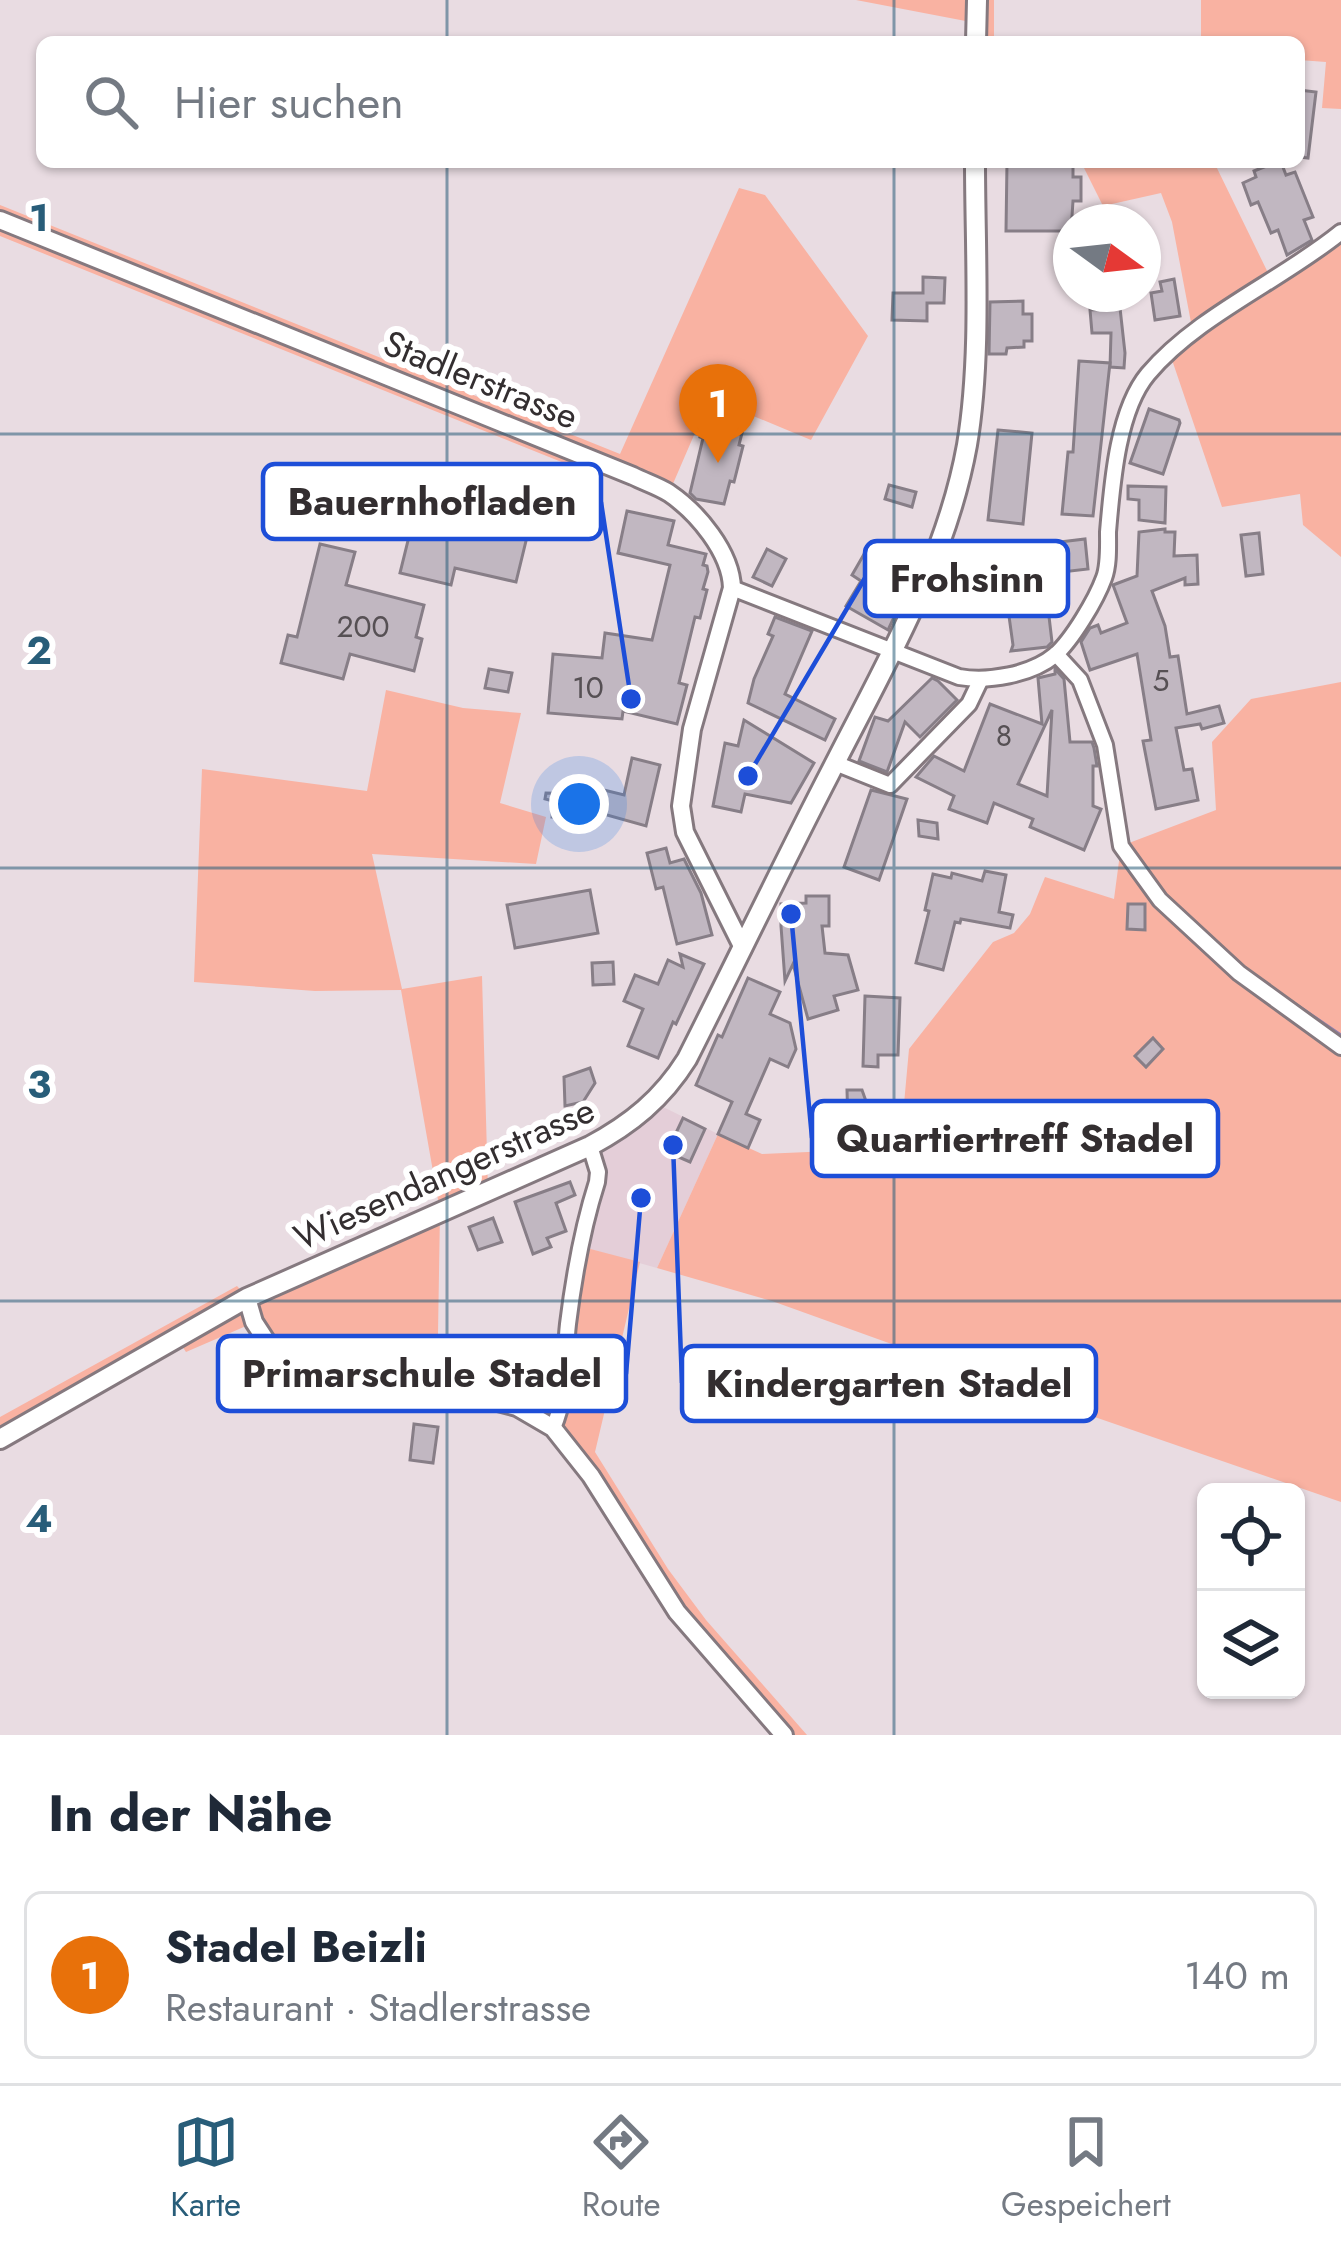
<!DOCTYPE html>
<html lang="de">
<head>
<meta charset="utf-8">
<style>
	body { margin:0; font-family:Jost,sans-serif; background:#f6f6f7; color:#1f2937 }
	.controls { position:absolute; right:36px; bottom:36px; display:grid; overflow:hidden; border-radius:18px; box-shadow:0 3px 9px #0004 }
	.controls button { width:108px; height:108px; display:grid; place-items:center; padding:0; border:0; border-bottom:3px solid #e0e1e3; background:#fff; color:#1f2937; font:60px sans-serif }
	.compass { position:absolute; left:1053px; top:204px; width:108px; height:108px; border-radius:50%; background:#fff; box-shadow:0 3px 9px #0004; rotate:105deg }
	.you { position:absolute; left:579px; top:804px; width:42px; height:42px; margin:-30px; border:9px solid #fff; border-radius:50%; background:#1a73e8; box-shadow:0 0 0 18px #1a73e833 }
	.badge { display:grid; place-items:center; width:78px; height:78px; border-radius:50%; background:#285d79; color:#fff; font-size:39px; font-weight:700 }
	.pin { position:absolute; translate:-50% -99px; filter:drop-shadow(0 3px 6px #0008) }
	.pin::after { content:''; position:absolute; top:63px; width:42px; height:36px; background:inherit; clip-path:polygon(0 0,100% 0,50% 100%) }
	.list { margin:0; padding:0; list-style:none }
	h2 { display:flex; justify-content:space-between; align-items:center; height:156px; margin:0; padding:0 48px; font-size:51px }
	h2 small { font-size:39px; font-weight:400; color:#747a83 }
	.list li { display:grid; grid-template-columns:78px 1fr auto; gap:36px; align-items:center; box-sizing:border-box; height:168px; margin:0 24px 24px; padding:0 24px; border:3px solid #e0e1e3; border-radius:18px }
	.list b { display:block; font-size:45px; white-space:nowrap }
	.list p { margin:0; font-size:39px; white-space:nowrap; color:#747a83 }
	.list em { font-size:39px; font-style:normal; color:#747a83 }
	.icon { flex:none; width:66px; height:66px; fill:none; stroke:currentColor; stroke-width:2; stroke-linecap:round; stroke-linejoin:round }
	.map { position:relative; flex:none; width:1341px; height:1735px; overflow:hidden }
	.search { position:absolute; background:#fff; box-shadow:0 3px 9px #0004; left:36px; right:36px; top:36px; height:132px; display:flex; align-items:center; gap:30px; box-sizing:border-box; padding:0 42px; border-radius:18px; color:#747a83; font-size:45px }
	.sheet { height:348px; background:#fff }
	nav { display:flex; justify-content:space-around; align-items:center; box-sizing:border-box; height:168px; border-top:3px solid #e0e1e3; background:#fff; font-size:33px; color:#747a83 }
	nav a { display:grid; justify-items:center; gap:6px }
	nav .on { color:#285d79 }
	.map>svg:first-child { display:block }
	.built { fill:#e4ced8 }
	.green { fill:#f9b2a2 }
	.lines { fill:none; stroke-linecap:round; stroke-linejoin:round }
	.stream { stroke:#927eac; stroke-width:4.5 }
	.building { fill:#c1b7c1; stroke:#877e87; stroke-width:3; fill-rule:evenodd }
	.minor-casing { stroke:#85797f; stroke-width:20 }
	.tertiary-casing { stroke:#85797f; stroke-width:22 }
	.secondary-casing { stroke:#85797f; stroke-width:24 }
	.minor { stroke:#fff; stroke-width:14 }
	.tertiary { stroke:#fff; stroke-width:16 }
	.secondary { stroke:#fff; stroke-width:18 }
	.grid { fill:none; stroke:#285d79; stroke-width:3; stroke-opacity:0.55 }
	.labels { text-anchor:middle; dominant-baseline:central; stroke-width:12; stroke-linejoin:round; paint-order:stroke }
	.number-label { font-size:30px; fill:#565054 }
	.street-label { font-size:36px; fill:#332e30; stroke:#fff }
	.grid-label { font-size:39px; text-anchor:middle; font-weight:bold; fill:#285d79; stroke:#fff; stroke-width:12; stroke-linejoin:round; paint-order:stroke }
	.leader { fill:none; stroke:#1d4ed8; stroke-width:4.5 }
	.callout-dot { fill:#1d4ed8; stroke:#fff; stroke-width:4.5 }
	.callout { fill:#fff; stroke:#1d4ed8; stroke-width:4.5 }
	.callout-label { font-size:39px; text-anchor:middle; font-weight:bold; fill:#332e30 }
</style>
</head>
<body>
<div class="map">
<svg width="1341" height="1735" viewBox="0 0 1341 1735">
	<rect width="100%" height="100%" fill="#e9dce2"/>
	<path class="built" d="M653,1102L718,1134L657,1268L579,1246L597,1182L590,1146Z"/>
	<g class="green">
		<path d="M856,0H994V42H976V23Z"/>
		<path d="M1201,0H1341V109L1322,108L1326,62L1299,60V42H1201Z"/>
		<path d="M1081,162H1214L1272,281L1341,232V557L1303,525L1300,494L1222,507L1170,354L1193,333L1172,222L1161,193L1103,206Z"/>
		<path d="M739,188L765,195L868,336L811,440L710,398L669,493L593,460L574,467L0,236V205L620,454Z"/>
		<path d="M1341,682V1502L1086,1414L772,1301L657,1268L718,1134L762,1154L900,1148L909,1049L993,942L1014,933L1030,914L1045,877L1114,899L1121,846L1216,810L1212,742L1251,699Z"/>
		<path d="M386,690L463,708L521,713L500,803L546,817L536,864L372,854L402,989L482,976L488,1190L440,1212L437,1394L363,1389L284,1368L253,1323L186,1352L178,1340L0,1439V1417L237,1286L247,1297L440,1211L401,990L315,991L194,982L202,769L367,791Z"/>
		<path d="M579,1246L640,1262L595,1452L668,1569L706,1620L807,1735H784L677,1612L553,1428Z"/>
	</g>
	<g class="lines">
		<path class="stream" d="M1281,995L1341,1036"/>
	</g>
	<g class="building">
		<path d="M1299,90L1316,92L1308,158L1299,157Z"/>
		<path d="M1007,162H1035V166H1073V177H1081V201H1073L1071,231H1006Z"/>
		<path d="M1277,162H1281L1286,175L1295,172L1313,217L1304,220L1312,240L1287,255L1278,230L1271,233L1258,202L1251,205L1243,183L1256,177L1254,171Z"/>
		<path d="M923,277L945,278L944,303H927V321L892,320L893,293H923Z"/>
		<path d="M1174,279L1180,316L1155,320L1151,293L1162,291L1160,282Z"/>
		<path d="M1119,299L1125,353L1124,368L1110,367L1111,333H1092L1090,310L1104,309L1103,301Z"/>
		<path d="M1023,301V314H1032V341H1024V347L1007,348L1006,354H989L990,302Z"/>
		<path d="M1079,361L1110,363L1093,516L1062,514L1068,452H1073Z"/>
		<path d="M1149,409L1179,420L1180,423L1163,474L1130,463Z"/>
		<path d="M703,424L742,433L739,445L743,446L734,482L730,481L724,504L696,499L690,493L703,438L700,437Z"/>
		<path d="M998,430L1032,433L1023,524L988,520Z"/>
		<path d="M422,484L533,512L516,582L455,568L451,585L400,573Z"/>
		<path d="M889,485L916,492L912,507L885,499Z"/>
		<path d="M1128,486L1166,487L1165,523L1139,520V500L1128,499Z"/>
		<path d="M627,511L674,521L668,545L706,554L703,565L707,566L708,572L703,589L707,590L700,618L695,617L679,683L687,685L677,724L623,711L622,719L548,713L553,654L602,658L605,633L652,640L670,565L618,553Z"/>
		<path d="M1165,529V532H1175L1174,556L1197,555L1198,584L1185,585V578L1152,591L1165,626L1170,657L1178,656L1187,714L1219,706L1224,723L1202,729L1200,724L1176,728L1184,770L1192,769L1198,800L1156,809L1143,741L1151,740L1137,654L1090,670L1081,642L1090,628L1098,625L1101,633L1127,623L1113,585L1137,576L1139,532Z"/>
		<path d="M1259,533L1263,574L1246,576L1241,535Z"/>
		<path d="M1085,539L1088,569L1044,574L1052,642L1047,647L1011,651L1013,645L1004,580L992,582L989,556L1036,550L1035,545Z"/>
		<path d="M871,542L913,566L898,591L904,595L888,630L846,606L861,581L852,575Z"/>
		<path d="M320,544L355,552L346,585L424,605L416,637L422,639L414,671L350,654L343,679L281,663L288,635L297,637Z"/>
		<path d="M767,549L786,559L772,586L753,577Z"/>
		<path d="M775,617L812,631L785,694L835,719L825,740L748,703L754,679L773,636L768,634Z"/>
		<path d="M489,669L512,673L508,692L485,688Z"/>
		<path d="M1055,669L1064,679L1070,742H1092L1094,748L1097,766H1093V806L1101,809L1084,850L1030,827L1033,819L994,803L987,823L949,809L954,796L916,777L934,756L964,771L990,704L1042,724L1038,678L1055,674ZM1052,710L1047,796L1018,784Z"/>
		<path d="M932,678L938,681L957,700L920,737L905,722L887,772L859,761L875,717L888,721Z"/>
		<path d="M744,720L814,763L791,803L745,794L741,812L713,806L725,743L738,746Z"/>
		<path d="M632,758L660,765L646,826L575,806V817H552L553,801L545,799L546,793L594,794L596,788L624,795Z"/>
		<path d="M871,790L907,799L879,880L844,867Z"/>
		<path d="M918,820L937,823L938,839L919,836Z"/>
		<path d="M666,848L670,863L684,859L701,893L712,935L677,944L663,887L656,889L647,853Z"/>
		<path d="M985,871L1006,875L999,912L1013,915L1010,928L961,919L960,923L955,922L943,970L916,963L929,911L925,910L933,874L951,878L952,873L982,881Z"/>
		<path d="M590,890L598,933L515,948L507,905Z"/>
		<path d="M806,896H829V926H822L825,953L848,955L858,990L834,996L838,1010L808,1019L793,964L785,981L781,926V904L806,903Z"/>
		<path d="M1128,904H1145V930L1127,929Z"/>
		<path d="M680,954L704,964L676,1024L673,1022L658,1058L628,1046L643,1009L624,1001L635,975L658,984L668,960L683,967Z"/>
		<path d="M613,962L614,984L593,985L592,963Z"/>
		<path d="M748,978L780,992L770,1014L790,1023L796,1049L788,1067L770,1059L746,1114L760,1120L748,1148L718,1134L732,1102L696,1085L718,1035L722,1037Z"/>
		<path d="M865,996L900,998L898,1055H878V1067L863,1066Z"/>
		<path d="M1153,1038L1163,1049L1146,1067L1135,1056Z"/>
		<path d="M590,1068L595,1083L583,1102L565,1106L564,1077Z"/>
		<path d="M847,1090H862L867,1104H889V1122L848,1124Z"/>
		<path d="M683,1118L705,1129L690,1162L667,1152Z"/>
		<path d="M570,1182L575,1195L556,1203L566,1231L547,1238L551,1247L533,1254L515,1202Z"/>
		<path d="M493,1218L502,1242L478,1250L469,1227Z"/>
		<path d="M414,1424L438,1427L433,1463L410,1460Z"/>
	</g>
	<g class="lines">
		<defs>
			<g id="minor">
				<path d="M732,588L959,677C988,682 1031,675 1055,655C1072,640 1096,600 1104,578C1109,565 1108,547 1108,532C1112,486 1117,411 1148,374C1198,315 1281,281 1341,232"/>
				<path d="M1056,654L1080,680L1105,745L1121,846L1160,900L1239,973L1341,1047"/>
				<path d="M835,763L890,785L969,704L980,681"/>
				<path d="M553,1428C568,1394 564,1359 568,1324C574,1275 582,1229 597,1182L598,1172L590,1146"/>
			</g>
			<g id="tertiary">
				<path d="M0,220L633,476C645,482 658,486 669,493C697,512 731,552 732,588L692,729L681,806L685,832L743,948"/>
				<path d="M247,1298L254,1322L284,1368L320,1384L483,1398L517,1407L553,1428L591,1476L677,1612L784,1735"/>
			</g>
			<g id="secondary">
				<path d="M976,42L977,0"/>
				<path d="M0,1439L247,1298L590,1146C631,1124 662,1099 687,1059C735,964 781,868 830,773C883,668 946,562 967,445C982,355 975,253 975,162"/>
			</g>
		</defs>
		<use href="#minor" class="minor-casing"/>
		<use href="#tertiary" class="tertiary-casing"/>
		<use href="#secondary" class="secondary-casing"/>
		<use href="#minor" class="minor"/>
		<use href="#tertiary" class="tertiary"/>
		<use href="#secondary" class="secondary"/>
	</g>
	<path class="grid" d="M447,0V42M894,0V42M447,162V1735M894,162V1735M0,434H1341M0,868H1341M0,1301H1341"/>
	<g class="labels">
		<g class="number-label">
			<text x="363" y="626">200</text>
			<text x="1161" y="680">5</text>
			<text x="588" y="687">10</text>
			<text x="1004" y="735">8</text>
		</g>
		<g class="street-label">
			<text transform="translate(481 379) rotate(22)">Stadlerstrasse</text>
			<text transform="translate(444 1173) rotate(-24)">Wiesendangerstrasse</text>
		</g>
	</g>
	<g class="grid-label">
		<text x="39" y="231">1</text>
		<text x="39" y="664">2</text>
		<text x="39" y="1098">3</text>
		<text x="39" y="1532">4</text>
	</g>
	<path class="leader" d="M631 699L601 502M748 776L865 578M791 914L812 1138M641 1198L626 1374M673 1145L682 1383"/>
	<g class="callout-dot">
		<circle cx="631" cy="699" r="12"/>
		<circle cx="748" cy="776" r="12"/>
		<circle cx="791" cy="914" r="12"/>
		<circle cx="641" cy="1198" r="12"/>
		<circle cx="673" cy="1145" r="12"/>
	</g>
	<g class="callout">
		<rect x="263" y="464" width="338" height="75" rx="12"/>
		<rect x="865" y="541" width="203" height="75" rx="12"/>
		<rect x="812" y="1101" width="406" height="75" rx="12"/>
		<rect x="218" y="1336" width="408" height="75" rx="12"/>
		<rect x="682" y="1346" width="414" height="75" rx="12"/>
	</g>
	<g class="callout-label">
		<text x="432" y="515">Bauernhofladen</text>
		<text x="967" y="592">Frohsinn</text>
		<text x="1015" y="1152">Quartiertreff Stadel</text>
		<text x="422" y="1387">Primarschule Stadel</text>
		<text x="889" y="1397">Kindergarten Stadel</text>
	</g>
</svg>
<div class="controls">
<button><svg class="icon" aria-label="locate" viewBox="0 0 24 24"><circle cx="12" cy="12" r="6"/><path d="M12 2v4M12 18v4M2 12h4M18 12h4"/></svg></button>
<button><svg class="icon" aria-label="layers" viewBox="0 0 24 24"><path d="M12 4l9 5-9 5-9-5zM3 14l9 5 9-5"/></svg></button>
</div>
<svg class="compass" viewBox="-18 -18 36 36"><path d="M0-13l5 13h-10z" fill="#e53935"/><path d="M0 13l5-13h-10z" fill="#747a83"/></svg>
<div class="you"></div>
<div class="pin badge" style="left:718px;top:463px;background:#e8710a">1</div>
<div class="search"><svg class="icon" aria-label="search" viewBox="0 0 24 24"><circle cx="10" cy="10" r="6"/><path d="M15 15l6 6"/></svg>Hier suchen</div>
</div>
<section class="sheet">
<h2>In der Nähe<small></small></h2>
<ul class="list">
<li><span class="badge" style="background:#e8710a">1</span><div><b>Stadel Beizli</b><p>Restaurant · Stadlerstrasse</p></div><em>140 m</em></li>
</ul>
</section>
<nav>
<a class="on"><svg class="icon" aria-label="map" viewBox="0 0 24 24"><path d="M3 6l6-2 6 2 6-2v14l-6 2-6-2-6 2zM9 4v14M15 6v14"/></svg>Karte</a>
<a><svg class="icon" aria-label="directions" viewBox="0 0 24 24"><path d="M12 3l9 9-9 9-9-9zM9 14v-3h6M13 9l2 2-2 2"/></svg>Route</a>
<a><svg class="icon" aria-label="saved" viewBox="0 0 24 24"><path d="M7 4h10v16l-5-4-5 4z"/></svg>Gespeichert</a>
</nav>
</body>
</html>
